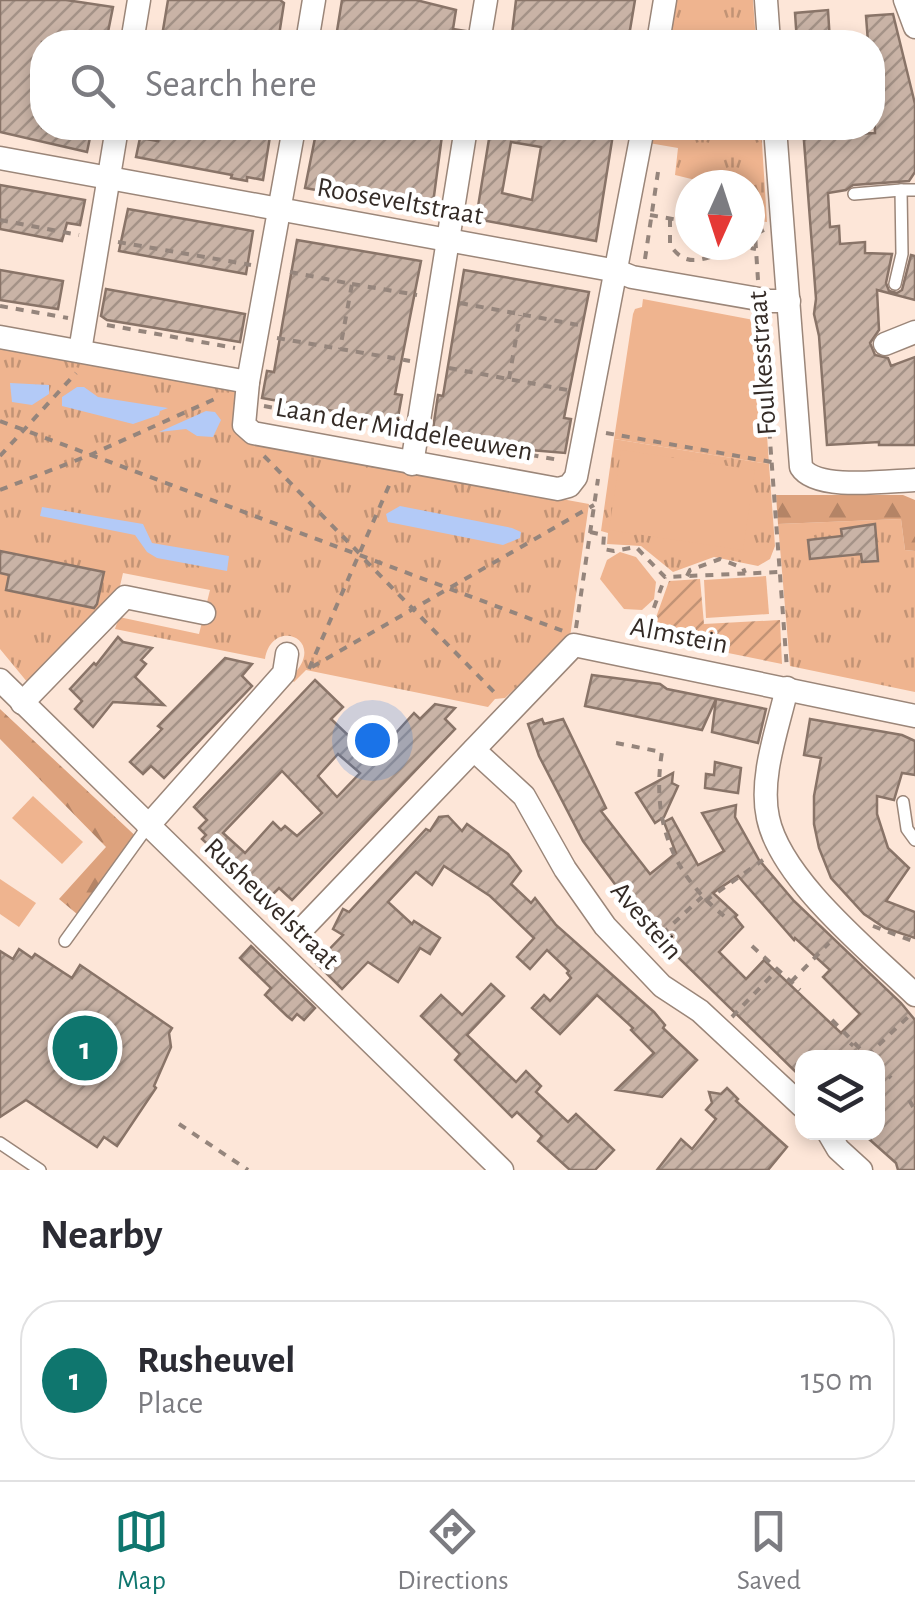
<!DOCTYPE html>
<html lang="en">
<head>
<meta charset="utf-8">
<style>
	body { margin:0; font-family:"Alegreya Sans",sans-serif; background:#f7f7f7; color:#2b2b33 }
	.controls { position:absolute; right:30px; bottom:30px; display:grid; overflow:hidden; border-radius:20px; box-shadow:0 5px 15px #0003 }
	.controls button { width:90px; height:90px; display:grid; place-items:center; padding:0; border:0; border-bottom:2px solid #e1e1e2; background:#fff; color:#2b2b33; font:50px sans-serif }
	.compass { position:absolute; left:675px; top:170px; width:90px; height:90px; border-radius:50%; background:#fff; box-shadow:0 5px 15px #0003; rotate:183deg }
	.you { position:absolute; left:372px; top:740px; width:35px; height:35px; margin:-25px; border:8px solid #fff; border-radius:50%; background:#1a73e8; box-shadow:0 0 0 15px #1a73e833 }
	.badge { display:grid; place-items:center; width:65px; height:65px; border-radius:50%; background:#0f766e; color:#fff; font-size:32px; font-weight:700 }
	.pin { position:absolute; translate:-50% -50%; border:5px solid #fff; box-shadow:0 2px 10px #0006 }
	.list { margin:0; padding:0; list-style:none }
	h2 { display:flex; justify-content:space-between; align-items:center; height:130px; margin:0; padding:0 40px; font-size:42px }
	h2 small { font-size:32px; font-weight:400; color:#7c7c81 }
	.list li { display:grid; grid-template-columns:65px 1fr auto; gap:30px; align-items:center; box-sizing:border-box; height:160px; margin:0 20px 20px; padding:0 20px; border:2px solid #e1e1e2; border-radius:40px }
	.list b { display:block; font-size:38px; white-space:nowrap }
	.list p { margin:0; font-size:32px; white-space:nowrap; color:#7c7c81 }
	.list em { font-size:32px; font-style:normal; color:#7c7c81 }
	.icon { flex:none; width:55px; height:55px; fill:none; stroke:currentColor; stroke-width:2; stroke-linecap:round; stroke-linejoin:round }
	.map { position:relative; flex:none; width:915px; height:1170px; overflow:hidden }
	.search { position:absolute; background:#fff; box-shadow:0 5px 15px #0003; left:30px; right:30px; top:30px; height:110px; display:flex; align-items:center; gap:25px; box-sizing:border-box; padding:0 35px; border-radius:40px; color:#7c7c81; font-size:38px }
	.sheet { height:310px; background:#fff }
	nav { display:flex; justify-content:space-around; align-items:center; box-sizing:border-box; height:140px; border-top:2px solid #e1e1e2; background:#fff; font-size:28px; color:#7c7c81 }
	nav a { display:grid; justify-items:center; gap:5px }
	nav .on { color:#0f766e }
	.map>svg:first-child { display:block }
	.grass { fill:url(#grass-tufts) }
	.forest { fill:url(#forest-firs) }
	.park { fill:#efb48f }
	.garden { fill:url(#garden-furrows) }
	.water { fill:#b3caf7 }
	.building { fill:url(#building-hatch); stroke:#897468; stroke-width:2.5; fill-rule:evenodd }
	.lines { fill:none; stroke-linecap:round; stroke-linejoin:round }
	.lane-casing { stroke:#9b8679; stroke-width:14 }
	.street-casing { stroke:#9b8679; stroke-width:25 }
	.path { stroke:#95857c; stroke-width:4; stroke-dasharray:8 8; stroke-linecap:butt }
	.lane { stroke:#fff; stroke-width:11 }
	.street { stroke:#fff; stroke-width:22 }
	.labels { text-anchor:middle; dominant-baseline:central; stroke-width:9; stroke-linejoin:round; paint-order:stroke }
	.street-label { font-size:28px; fill:#342b26; stroke:#fff }
</style>
</head>
<body>
<div class="map">
<svg width="915" height="1170" viewBox="0 0 915 1170">
	<defs>
		<pattern id="grass-tufts" width="24" height="20" patternUnits="userSpaceOnUse" patternTransform="scale(2.5)"><rect width="24" height="20" fill="#efb48f"/><path d="M3 7l-1-3M5 7V3M7 7l1-3M15 17l-1-3M17 17v-4M19 17l1-3" fill="none" stroke="#c29375"/></pattern>
		<pattern id="forest-firs" width="22" height="20" patternUnits="userSpaceOnUse" patternTransform="scale(2.5)"><rect width="22" height="20" fill="#dda27d"/><path d="M5 1l3.5 6h-7zM16 11l3.5 6h-7z" fill="#b48466"/></pattern>
		<pattern id="garden-furrows" width="10" height="10" patternUnits="userSpaceOnUse" patternTransform="scale(2.5)"><rect width="10" height="10" fill="#efb48f"/><path d="M-1 1l2-2M0 10L10 0M9 11l2-2" fill="none" stroke="#c29375"/></pattern>
		<pattern id="building-hatch" width="6" height="6" patternUnits="userSpaceOnUse" patternTransform="scale(2.5)"><rect width="6" height="6" fill="#c9b3a6"/><path d="M-1 1l2-2M0 6l6-6M5 7l2-2" fill="none" stroke="#a49287"/></pattern>
	</defs>
	<rect width="100%" height="100%" fill="#fde6d8"/>
	<g class="grass">
		<path d="M667,0H753L756,42H659Z"/>
		<path d="M646,128H761L767,222L750,220V185H716L675,175L678,148L643,142Z"/>
		<path d="M0,344L236,390L251,442L589,504L570,637L505,698L495,699L488,707L306,670L294,682L290,678C331,640 272,615 265,659L115,629L119,617L199,634L210,590L123,573L120,586L28,683L0,649Z"/>
		<path d="M614,439L769,464L775,546L770,559L758,566L714,557L673,572L641,546L607,544L608,533L601,531Z"/>
		<path d="M901,519L905,550L915,551V692L790,666L778,524Z"/>
	</g>
	<g class="forest">
		<path d="M776,495H903L915,500V551L905,550L901,519L778,524Z"/>
		<path d="M0,709L143,843L83,919L59,899L106,847L0,739Z"/>
	</g>
	<g class="park">
		<path d="M643,299L759,321L769,464L614,439L633,314L635,309L642,307Z"/>
		<path d="M621,450L755,470L743,550L609,530Z"/>
		<path d="M620,552L636,557L656,582L654,599L642,610L624,609L600,579L607,560Z"/>
		<path d="M766,576L769,614L706,618L704,580Z"/>
		<path d="M33,796L83,842L62,864L12,818Z"/>
		<path d="M0,879L36,903L19,927L0,914Z"/>
	</g>
	<path class="garden" d="M700,579L704,624L780,620L782,664L649,637L669,581Z"/>
	<g class="water">
		<path d="M10,383L49,385V394L32,405L12,402Z"/>
		<path d="M77,387H84L98,397L168,408L160,411L159,415L133,424L62,406V397Z"/>
		<path d="M206,411L215,412L221,420L213,437L197,436L186,429L159,432Z"/>
		<path d="M400,506L512,528L521,532L520,538L503,545L388,522L386,514Z"/>
		<path d="M42,507L143,524L152,543L229,556L227,571L157,558L147,552L135,535L40,516Z"/>
	</g>
	<g class="building">
		<path d="M0,0H66L113,7L106,42H42V128H92L87,152L0,132Z"/>
		<path d="M168,0H280L284,3L278,42H161Z"/>
		<path d="M342,0H416L456,10L453,29L466,31L464,42H376V38L337,31Z"/>
		<path d="M516,0H635L628,42H511Z"/>
		<path d="M828,10L830,42H797L795,13Z"/>
		<path d="M893,14L915,104V172L909,181L853,185L846,190L828,193L830,227L839,226L840,244L865,242V253L892,254L886,283L889,291L897,293L902,290L911,255L915,256V300L877,290L879,330L870,343L875,355L888,358L891,366L915,357V445H879V442L827,445L819,336L814,314L816,299L803,128H835V135L875,133L872,42H868L866,16Z"/>
		<path d="M178,128H268L271,130L263,180L247,177V181L231,178L232,175L136,157L140,138L158,141L160,132L177,133Z"/>
		<path d="M317,128H443L432,211L305,188Z"/>
		<path d="M481,128H614L596,241L476,219L489,139L480,137ZM511,142L541,147L532,200L502,193Z"/>
		<path d="M0,185L85,200L80,225L67,223L62,241L0,229Z"/>
		<path d="M128,209L253,231L246,274L119,251Z"/>
		<path d="M297,240L421,261L395,394L402,395L397,423L358,419L350,414L262,398L267,371L274,372Z"/>
		<path d="M0,270L63,281L58,309L0,300Z"/>
		<path d="M464,270L589,292L564,418L571,419L565,453L519,449V445L476,437L453,438V434L433,429L438,395L443,396Z"/>
		<path d="M106,289L245,314L240,342L107,320L101,316Z"/>
		<path d="M875,524L878,561L862,562L861,554L810,559L808,540L842,536L841,529Z"/>
		<path d="M0,551L104,572L97,604L94,608L6,590L9,575L0,573Z"/>
		<path d="M118,637L123,642L152,648L141,660L146,664L135,677L164,705L113,702L93,727L75,709L82,701L70,689L94,663L96,665Z"/>
		<path d="M225,658L252,664L242,676L252,686L164,778L151,766L143,774L130,762L162,729L158,726Z"/>
		<path d="M592,675L660,684L667,689L766,709L758,743L712,732L716,699L702,730L585,706Z"/>
		<path d="M315,680L343,707L331,719L352,739L363,727L384,746L414,713L420,719L435,704L455,708L445,719L455,729L292,900L279,888L271,896L265,890L260,894L202,839L206,835L199,828L207,820L194,807ZM338,754L360,773L337,797L318,776ZM282,771L322,813L297,836L285,826L281,830L273,822L245,853L223,833Z"/>
		<path d="M542,719L544,724L563,719L606,808L601,811L650,874L676,853L664,822L672,818L698,865L724,851L702,813L736,805L735,817L759,860L794,901L901,1003L915,1020V1170H898L896,1163L861,1132H878V1058H802V1078L646,926L583,841L539,756L528,724ZM738,876L794,940L795,938L830,970L823,977L860,1014L841,1033L764,960L746,979L719,952L743,927L735,917L737,915L713,893Z"/>
		<path d="M810,719L902,735L915,741V775L902,773L894,800L877,796V814L888,848L909,868L886,901L915,912V938L885,928L864,914L831,878L819,848L814,824V796L821,758L804,755Z"/>
		<path d="M715,762L741,768L738,793L705,788L706,774L714,775Z"/>
		<path d="M673,773L672,783L678,786L664,817L655,823L636,793Z"/>
		<path d="M448,816L462,831L467,824L508,854L521,871L511,884L531,903L535,898L556,925L654,1012L665,1025L663,1028L697,1060L662,1097L616,1090L654,1053L631,1030L633,1028L597,995L560,1034L532,1008L544,995L550,1001L571,978L567,973L569,971L547,950L530,969L517,957L534,938L490,896L444,866L432,885L416,872L388,902L412,924L414,921L440,938L430,954L420,948L398,982L368,962L342,989L316,963L343,935L333,929L343,909L349,912L426,829L430,831L439,817Z"/>
		<path d="M251,946L315,1008L304,1020L297,1014L292,1020L287,1016L265,995L271,988L240,958Z"/>
		<path d="M19,949L32,958L35,954L72,978L80,965L172,1028L169,1033L171,1047L154,1086L156,1088L117,1146L104,1137L97,1147L26,1100L0,1117V951L13,959Z"/>
		<path d="M491,984L504,996L467,1035L516,1082L526,1071L541,1086L536,1092L568,1122L576,1114L614,1150L595,1170H570L538,1141L542,1136L517,1112L512,1117L455,1060L460,1054L421,1016L441,995L462,1015Z"/>
		<path d="M727,1088L738,1099L736,1101L787,1147L768,1170H657L681,1139L692,1149L716,1119L706,1110L712,1103L709,1092L721,1094Z"/>
	</g>
	<g class="lines">
		<defs>
			<g id="lane">
				<path d="M854,194L901,190"/>
				<path d="M895,284L902,254L901,190H915"/>
				<path d="M903,802L907,829L915,840"/>
				<path d="M65,941L148,826"/>
				<path d="M0,1143L40,1170"/>
			</g>
			<g id="street">
				<path d="M766,0L769,42"/>
				<path d="M905,0L915,27"/>
				<path d="M132,42L139,0"/>
				<path d="M307,42L314,0"/>
				<path d="M479,42L486,0"/>
				<path d="M658,42L665,0"/>
				<path d="M775,128L801,467C816,491 887,481 915,480"/>
				<path d="M0,158L617,271L632,277L770,301H789"/>
				<path d="M0,337L248,382L244,425L253,433L558,489L569,486L576,477L643,128"/>
				<path d="M885,344L915,332"/>
				<path d="M80,351L117,128"/>
				<path d="M248,382L294,128"/>
				<path d="M412,464L466,128"/>
				<path d="M0,680L502,1170"/>
				<path d="M787,688C778,728 759,777 768,818C781,880 870,951 915,995"/>
				<path d="M22,703L125,597L204,613"/>
				<path d="M474,750L524,796L565,869L605,926L662,986L700,1011L802,1106"/>
				<path d="M148,826L284,673L287,654"/>
				<path d="M305,926L574,645L915,716"/>
				<path d="M828,1132L838,1149L861,1170"/>
			</g>
		</defs>
		<use href="#lane" class="lane-casing"/>
		<use href="#street" class="street-casing"/>
		<g class="path">
			<path d="M650,215L690,222"/>
			<path d="M670,219V245C681,261 692,263 710,257L718,245"/>
			<path d="M0,220L79,235"/>
			<path d="M118,242L251,265"/>
			<path d="M735,245L756,249"/>
			<path d="M645,259L658,172"/>
			<path d="M290,272L352,284L340,349"/>
			<path d="M758,280L755,234L764,230"/>
			<path d="M352,284L417,295"/>
			<path d="M460,303L584,326"/>
			<path d="M0,306L68,318"/>
			<path d="M761,319L787,669"/>
			<path d="M107,325L235,348"/>
			<path d="M277,338L410,361"/>
			<path d="M449,368L573,391"/>
			<path d="M509,379L520,315"/>
			<path d="M264,406L397,430"/>
			<path d="M0,421L563,631"/>
			<path d="M606,433L772,462"/>
			<path d="M436,438L559,460"/>
			<path d="M0,456L76,373"/>
			<path d="M264,456L359,553"/>
			<path d="M0,490L90,455L217,398"/>
			<path d="M590,532L604,535L603,549L614,551L636,547L665,577L780,572"/>
			<path d="M365,560L498,696"/>
			<path d="M687,576L690,570L720,559L743,568L745,573"/>
			<path d="M576,628L598,479"/>
			<path d="M643,638L665,577"/>
			<path d="M312,667L594,505"/>
			<path d="M309,669L391,481"/>
			<path d="M616,743L662,752C651,819 672,874 724,916"/>
			<path d="M705,901L763,860"/>
			<path d="M873,926L915,942"/>
			<path d="M650,945L702,897"/>
			<path d="M752,946L800,990"/>
			<path d="M791,982L829,943"/>
			<path d="M732,1017L777,970"/>
			<path d="M832,1020L869,1058"/>
			<path d="M867,1056L911,1014"/>
			<path d="M840,1058L853,1043"/>
			<path d="M878,1065L891,1078"/>
			<path d="M909,1100L915,1110"/>
			<path d="M179,1124L248,1170"/>
		</g>
		<use href="#lane" class="lane"/>
		<use href="#street" class="street"/>
	</g>
	<g class="labels">
		<g class="street-label">
			<text transform="translate(400 202) rotate(10)">Rooseveltstraat</text>
			<text transform="translate(763 363) rotate(-94)">Foulkesstraat</text>
			<text transform="translate(404 430) rotate(10)">Laan der Middeleeuwen</text>
			<text transform="translate(679 636) rotate(11)">Almstein</text>
			<text transform="translate(271 904) rotate(44)">Rusheuvelstraat</text>
			<text transform="translate(646 921) rotate(49)">Avestein</text>
		</g>
	</g>
</svg>
<div class="controls">
<button><svg class="icon" aria-label="layers" viewBox="0 0 24 24"><path d="M12 4l9 5-9 5-9-5zM3 14l9 5 9-5"/></svg></button>
</div>
<svg class="compass" viewBox="-18 -18 36 36"><path d="M0-13l5 13h-10z" fill="#e53935"/><path d="M0 13l5-13h-10z" fill="#7c7c81"/></svg>
<div class="you"></div>
<div class="pin badge" style="left:85px;top:1048px">1</div>
<div class="search"><svg class="icon" aria-label="search" viewBox="0 0 24 24"><circle cx="10" cy="10" r="6"/><path d="M15 15l6 6"/></svg>Search here</div>
</div>
<section class="sheet">
<h2>Nearby<small></small></h2>
<ul class="list">
<li><span class="badge">1</span><div><b>Rusheuvel</b><p>Place</p></div><em>150 m</em></li>
</ul>
</section>
<nav>
<a class="on"><svg class="icon" aria-label="map" viewBox="0 0 24 24"><path d="M3 6l6-2 6 2 6-2v14l-6 2-6-2-6 2zM9 4v14M15 6v14"/></svg>Map</a>
<a><svg class="icon" aria-label="directions" viewBox="0 0 24 24"><path d="M12 3l9 9-9 9-9-9zM9 14v-3h6M13 9l2 2-2 2"/></svg>Directions</a>
<a><svg class="icon" aria-label="saved" viewBox="0 0 24 24"><path d="M7 4h10v16l-5-4-5 4z"/></svg>Saved</a>
</nav>
</body>
</html>
